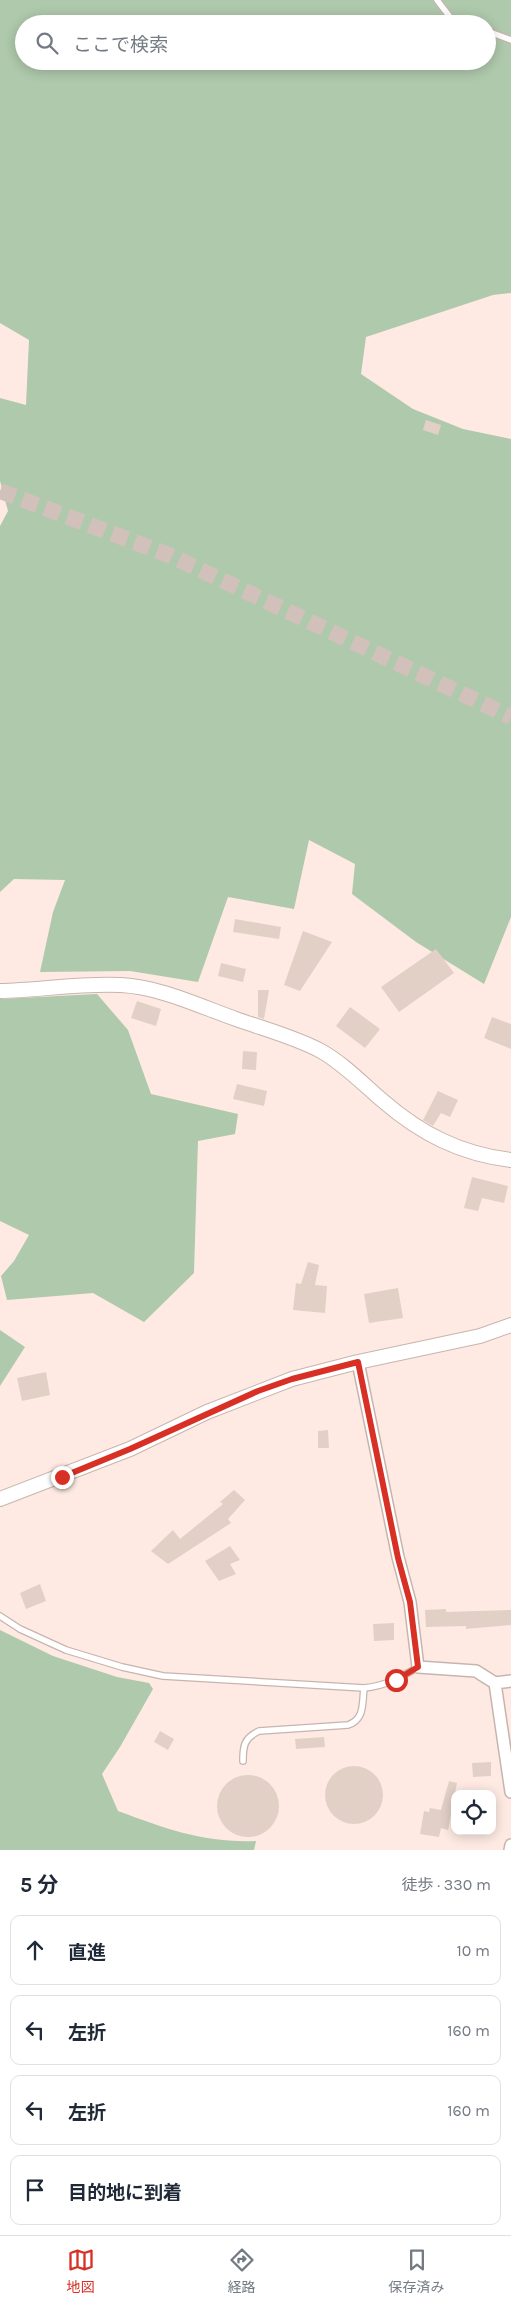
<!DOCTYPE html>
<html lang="ja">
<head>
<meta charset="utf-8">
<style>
	body { margin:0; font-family:Karla,"Noto Sans JP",sans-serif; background:#f2f2f3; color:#1f2937 }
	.controls { position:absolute; right:15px; bottom:15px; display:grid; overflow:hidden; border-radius:10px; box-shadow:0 2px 12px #0003 }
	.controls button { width:45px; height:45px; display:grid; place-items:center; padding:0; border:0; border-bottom:1px solid #e0e1e3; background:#fff; color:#1f2937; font:25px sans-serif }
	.stop { position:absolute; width:15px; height:15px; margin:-11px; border:4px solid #d93025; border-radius:50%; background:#fff }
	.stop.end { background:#d93025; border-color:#fff; box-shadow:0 1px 5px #0008 }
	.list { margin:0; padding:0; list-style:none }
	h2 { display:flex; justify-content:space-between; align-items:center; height:65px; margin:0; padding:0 20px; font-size:21px }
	h2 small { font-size:16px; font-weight:400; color:#747a83 }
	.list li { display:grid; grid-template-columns:32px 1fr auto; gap:15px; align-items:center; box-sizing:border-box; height:70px; margin:0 10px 10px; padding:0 10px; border:1px solid #e0e1e3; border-radius:10px }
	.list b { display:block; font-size:19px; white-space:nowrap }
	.list em { font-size:16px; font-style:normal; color:#747a83 }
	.icon { flex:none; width:28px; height:28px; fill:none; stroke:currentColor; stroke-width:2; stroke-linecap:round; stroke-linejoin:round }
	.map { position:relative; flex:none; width:511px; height:1850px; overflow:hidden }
	.search { position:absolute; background:#fff; box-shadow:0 2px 12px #0003; left:15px; right:15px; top:15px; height:55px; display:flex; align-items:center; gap:12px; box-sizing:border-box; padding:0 18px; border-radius:28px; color:#747a83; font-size:19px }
	.sheet { height:385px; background:#fff }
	nav { display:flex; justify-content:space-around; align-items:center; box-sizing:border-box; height:70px; border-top:1px solid #e0e1e3; background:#fff; font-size:14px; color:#747a83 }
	nav a { display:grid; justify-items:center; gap:2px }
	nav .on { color:#d93025 }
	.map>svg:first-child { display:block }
	.forest { fill:#afc9ac; fill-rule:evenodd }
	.building { fill:#e2d0c7 }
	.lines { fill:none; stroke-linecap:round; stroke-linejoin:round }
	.secondary-tunnel { stroke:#d2c1bb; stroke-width:16; stroke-dasharray:16 8; stroke-linecap:butt }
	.service-casing { stroke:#c7b5ad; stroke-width:8 }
	.minor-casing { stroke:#c7b5ad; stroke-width:14 }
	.tertiary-casing { stroke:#c7b5ad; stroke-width:16 }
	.service { stroke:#fff; stroke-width:5.5 }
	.minor { stroke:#fff; stroke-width:11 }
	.tertiary { stroke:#fff; stroke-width:14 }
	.route { stroke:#d93025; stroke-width:6 }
</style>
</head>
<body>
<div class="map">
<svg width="511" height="1850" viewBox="0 0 511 1850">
	<rect width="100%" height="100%" fill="#feeae3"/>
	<g class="forest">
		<path d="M0,0H511V293L493,295L366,337L361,374L413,409L463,429L511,439V917L484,984L416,942L352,894L355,864L309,840L294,909L228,897L198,982L130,971L40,972L53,912L65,880L14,879L0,892V526L8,511L0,481V398L26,405L29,340L0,323ZM24,24H487V61H24Z"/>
		<path d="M97,994L128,1030L151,1094L238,1114L235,1134L198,1141L194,1273L144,1322L93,1293L7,1300L1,1276L14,1261L29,1235L0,1221V999Z"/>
		<path d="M0,1330L25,1347L0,1386Z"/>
		<path d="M0,1630L53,1656L117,1677L149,1683L153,1689L120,1747L102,1774L118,1811C167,1829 203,1843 256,1841L254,1850H0Z"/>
	</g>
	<g class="building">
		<path d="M426,420L441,425L438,435L423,430Z"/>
		<path d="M235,919L281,927L279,939L233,932Z"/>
		<path d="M303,931L332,942L300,991L284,985Z"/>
		<path d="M436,949L454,973L399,1012L381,987Z"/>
		<path d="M221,963L246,969L243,982L218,976Z"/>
		<path d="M258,990H269L264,1019L258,1017Z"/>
		<path d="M137,1001L161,1009L156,1026L131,1018Z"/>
		<path d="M350,1007L380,1029L365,1048L336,1026Z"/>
		<path d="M492,1017L511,1024V1049L484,1038Z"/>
		<path d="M243,1051L257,1052L256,1070L242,1069Z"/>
		<path d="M237,1084L267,1091L264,1106L233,1099Z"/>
		<path d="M438,1091L458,1100L450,1117L441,1113L433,1126L423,1120Z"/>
		<path d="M472,1177L508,1186L504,1203L482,1198L478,1211L464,1208Z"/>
		<path d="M308,1262L319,1265L315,1285L327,1286L325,1313L293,1310L296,1283L301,1284Z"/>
		<path d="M398,1288L403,1318L369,1323L364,1294Z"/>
		<path d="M46,1372L50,1395L22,1401L17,1378Z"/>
		<path d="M328,1430L329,1448H318V1431Z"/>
		<path d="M234,1490L245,1500L228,1519L231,1523L168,1564L151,1551L173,1530L180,1539L223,1504L220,1502Z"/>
		<path d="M230,1546L240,1560L230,1564L236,1574L219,1581L205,1561Z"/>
		<path d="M40,1584L46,1601L26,1609L20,1593Z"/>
		<path d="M446,1609V1612L511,1610V1625L466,1629V1626L426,1627L425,1610Z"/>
		<path d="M394,1623V1640L374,1641L373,1624Z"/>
		<path d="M160,1731L174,1739L168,1750L154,1742Z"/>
		<path d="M324,1737L325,1747L296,1749L295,1739Z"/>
		<path d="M491,1762V1776L473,1777L472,1763Z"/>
		<circle cx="354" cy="1795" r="29"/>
		<circle cx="248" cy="1806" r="31"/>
		<path d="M449,1781L457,1783L448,1830L441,1828L439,1837L420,1834L424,1811L429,1812L430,1808L441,1810Z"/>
	</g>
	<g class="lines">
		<path class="secondary-tunnel" d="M0,491L169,555L511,717"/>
		<defs>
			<g id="service">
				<path d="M437,0L450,17L463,24"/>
				<path d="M487,31L511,40"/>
				<path d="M0,1616L20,1629L66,1650L122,1667L163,1676L364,1688C385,1686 400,1678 418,1667"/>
				<path d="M243,1761C243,1746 244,1738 259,1731L348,1725C365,1719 362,1704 364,1688"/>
			</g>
			<g id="minor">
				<path d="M358,1362L398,1557L410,1602L418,1667L476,1671L495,1683"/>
				<path d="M511,1681L495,1683L511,1792"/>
				<path d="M510,1850L511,1845"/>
			</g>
			<g id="tertiary">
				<path d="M0,991C40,990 80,983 121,985C160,987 199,1006 236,1019C264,1029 295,1037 321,1051C344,1064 363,1084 383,1101C421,1134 461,1154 511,1160"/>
				<path d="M0,1499L130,1449L207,1412L292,1379L358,1362L480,1336L511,1325"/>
			</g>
		</defs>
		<use href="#service" class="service-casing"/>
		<use href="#minor" class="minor-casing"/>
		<use href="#tertiary" class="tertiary-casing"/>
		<use href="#service" class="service"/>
		<use href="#minor" class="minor"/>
		<use href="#tertiary" class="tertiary"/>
	</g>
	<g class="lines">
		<path class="route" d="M62,1477L130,1449L258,1391L292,1379L358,1362L398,1558L410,1602L418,1667L396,1680"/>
	</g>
</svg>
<div class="controls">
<button><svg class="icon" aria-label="locate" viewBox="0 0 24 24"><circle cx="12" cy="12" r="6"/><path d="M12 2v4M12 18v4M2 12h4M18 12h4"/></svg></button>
</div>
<div class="stop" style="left:396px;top:1680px"></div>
<div class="stop end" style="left:62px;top:1477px"></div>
<div class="search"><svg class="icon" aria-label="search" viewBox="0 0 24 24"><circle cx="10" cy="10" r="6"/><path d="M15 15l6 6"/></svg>ここで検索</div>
</div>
<section class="sheet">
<h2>5 分<small>徒歩 · 330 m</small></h2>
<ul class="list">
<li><svg class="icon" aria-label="ahead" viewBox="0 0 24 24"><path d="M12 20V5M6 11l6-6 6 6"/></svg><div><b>直進</b></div><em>10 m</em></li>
<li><svg class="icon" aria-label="left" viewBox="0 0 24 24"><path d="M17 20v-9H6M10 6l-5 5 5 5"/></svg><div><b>左折</b></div><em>160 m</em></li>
<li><svg class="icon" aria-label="left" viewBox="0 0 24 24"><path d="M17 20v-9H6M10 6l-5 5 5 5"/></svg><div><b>左折</b></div><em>160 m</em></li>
<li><svg class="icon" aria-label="arrive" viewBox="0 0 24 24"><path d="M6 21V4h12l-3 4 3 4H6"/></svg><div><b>目的地に到着</b></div></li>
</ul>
</section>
<nav>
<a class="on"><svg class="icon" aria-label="map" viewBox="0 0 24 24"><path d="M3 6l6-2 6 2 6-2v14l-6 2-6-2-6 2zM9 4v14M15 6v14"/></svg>地図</a>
<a><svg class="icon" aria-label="directions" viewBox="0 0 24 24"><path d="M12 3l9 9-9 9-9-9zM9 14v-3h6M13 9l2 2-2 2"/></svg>経路</a>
<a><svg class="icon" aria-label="saved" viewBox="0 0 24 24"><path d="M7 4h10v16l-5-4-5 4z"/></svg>保存済み</a>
</nav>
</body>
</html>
